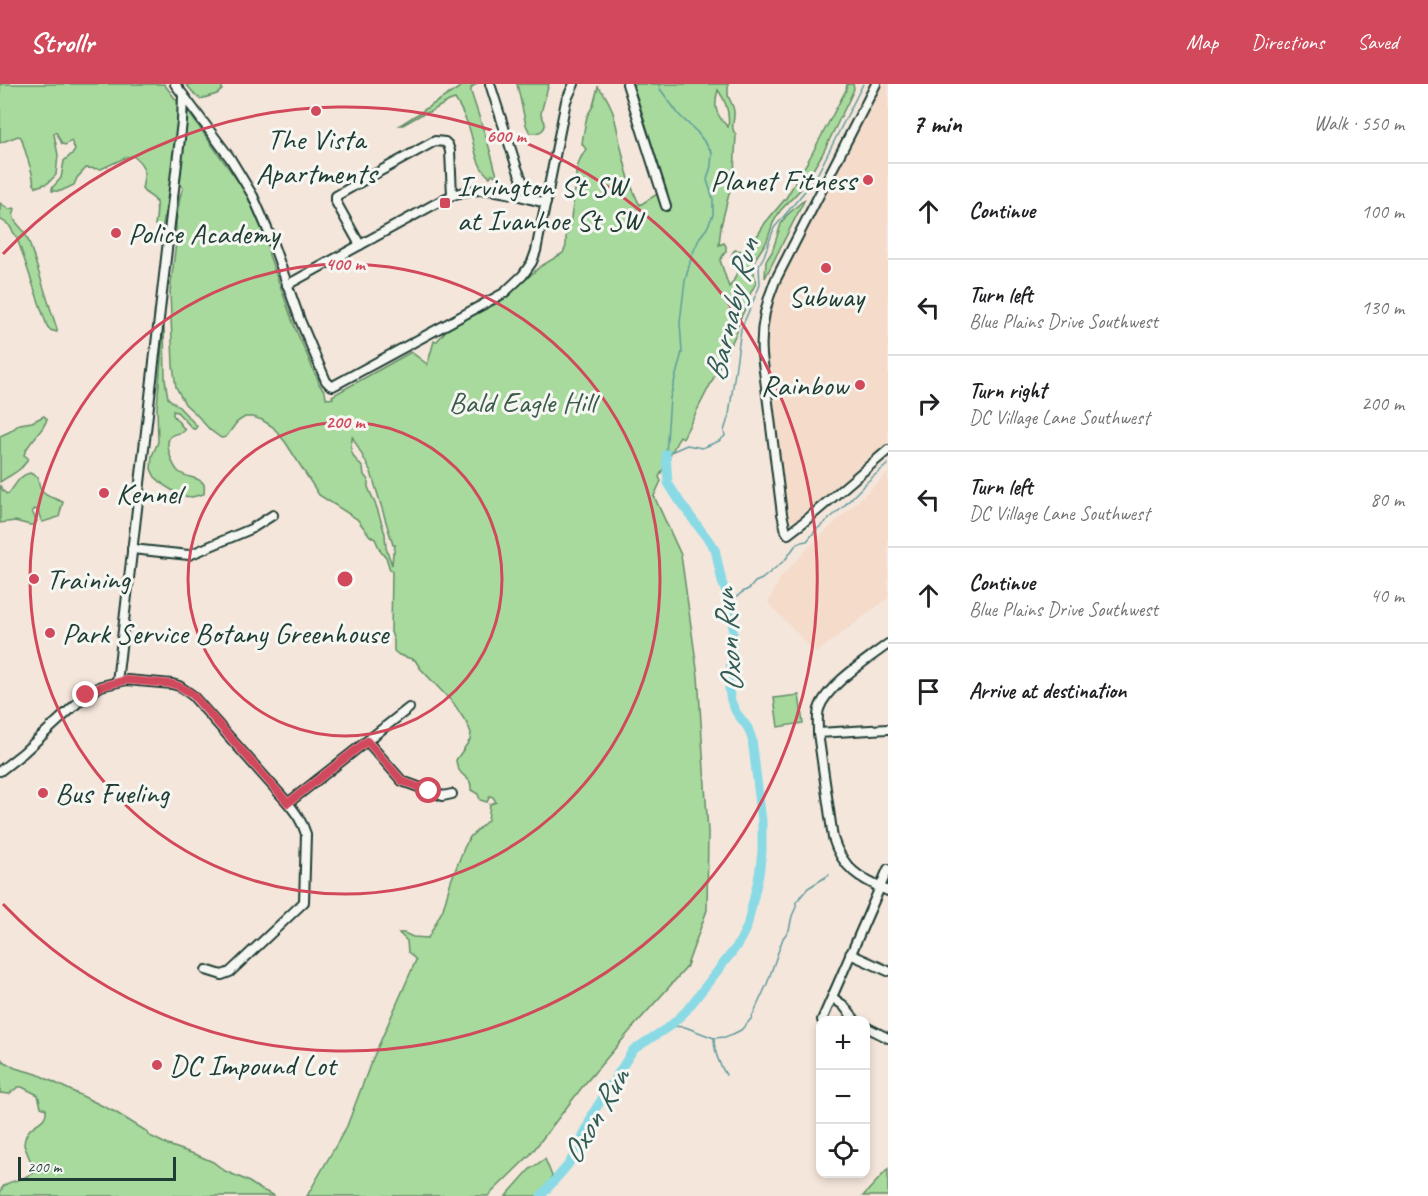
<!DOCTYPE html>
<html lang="en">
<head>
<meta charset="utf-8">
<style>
	body { margin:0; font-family:Caveat,sans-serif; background:#f2f2f2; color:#202124 }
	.controls { position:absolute; right:18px; bottom:18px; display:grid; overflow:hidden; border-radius:12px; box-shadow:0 3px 9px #0003 }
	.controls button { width:54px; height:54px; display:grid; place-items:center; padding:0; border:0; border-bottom:2px solid #e0e0e0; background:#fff; color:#202124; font:30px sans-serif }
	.scale { position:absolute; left:18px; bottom:15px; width:158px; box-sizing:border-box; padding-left:6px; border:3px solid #1f3d34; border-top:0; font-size:16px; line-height:21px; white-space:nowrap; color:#1f3d34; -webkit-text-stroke:4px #f6f6f2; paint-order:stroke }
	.stop { position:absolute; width:18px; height:18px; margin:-14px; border:4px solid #d1495b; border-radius:50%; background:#fff }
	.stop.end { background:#d1495b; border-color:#fff; box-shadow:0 2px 6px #0008 }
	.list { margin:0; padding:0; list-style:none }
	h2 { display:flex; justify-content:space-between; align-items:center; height:78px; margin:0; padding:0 24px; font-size:26px }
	h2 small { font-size:20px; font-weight:400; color:#757577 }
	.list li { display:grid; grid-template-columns:39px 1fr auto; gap:18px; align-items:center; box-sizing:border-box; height:96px; padding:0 24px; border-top:2px solid #e0e0e0 }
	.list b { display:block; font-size:22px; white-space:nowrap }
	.list p { margin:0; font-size:20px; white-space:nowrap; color:#757577 }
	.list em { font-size:20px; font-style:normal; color:#757577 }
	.icon { flex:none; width:33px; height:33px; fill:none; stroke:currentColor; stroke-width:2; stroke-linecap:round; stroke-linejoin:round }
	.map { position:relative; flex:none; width:888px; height:1112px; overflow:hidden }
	header { display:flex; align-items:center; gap:36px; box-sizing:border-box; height:84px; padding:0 30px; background:#d1495b; color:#fff }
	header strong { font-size:28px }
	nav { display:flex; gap:33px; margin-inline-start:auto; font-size:21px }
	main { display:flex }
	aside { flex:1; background:#fff }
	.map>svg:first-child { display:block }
	.built { fill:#f4dbca }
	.green { fill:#a7da9c; stroke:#638c68; stroke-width:1.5; fill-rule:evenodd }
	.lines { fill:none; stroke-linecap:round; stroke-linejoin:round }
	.stream { stroke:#5f9b9e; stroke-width:1.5 }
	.river { stroke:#8adae5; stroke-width:9 }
	.minor-casing { stroke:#1f3d34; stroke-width:12 }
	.minor { stroke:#f6f6f2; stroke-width:8 }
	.route { stroke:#d1495b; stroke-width:8 }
	.ring { fill:none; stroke:#d1495b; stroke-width:3 }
	.poi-dot { fill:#d1495b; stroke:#f6f6f2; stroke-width:2 }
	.labels { text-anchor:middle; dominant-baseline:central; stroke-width:6; stroke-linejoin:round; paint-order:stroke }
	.poi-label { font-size:30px; fill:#1f3d34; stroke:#f6f6f2; text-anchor:start }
	.park-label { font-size:30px; fill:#3a5c49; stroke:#f6f6f2 }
	.water-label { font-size:32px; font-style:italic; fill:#345c57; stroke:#f6f6f2 }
	.centre { fill:#d1495b; stroke:#f6f6f2; stroke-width:3 }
	.ring-label { font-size:18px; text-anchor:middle; font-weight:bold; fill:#d1495b; stroke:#f6f6f2; stroke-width:6; stroke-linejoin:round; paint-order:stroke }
</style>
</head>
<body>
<header>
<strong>Strollr</strong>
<nav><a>Map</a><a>Directions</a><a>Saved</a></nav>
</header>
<main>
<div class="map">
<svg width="888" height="1112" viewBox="0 0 888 1112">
	<rect width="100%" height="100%" fill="#f5e6db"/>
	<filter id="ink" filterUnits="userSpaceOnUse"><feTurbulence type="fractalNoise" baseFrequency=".0167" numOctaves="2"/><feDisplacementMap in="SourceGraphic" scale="12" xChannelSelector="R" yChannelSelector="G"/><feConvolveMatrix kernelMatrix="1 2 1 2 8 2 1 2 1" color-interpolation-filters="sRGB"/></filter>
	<g filter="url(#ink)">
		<g class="built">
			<path d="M880,0H888V359L868,375L803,433L796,437L791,436L785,430L773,328L765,259V244L768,228L772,213L790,173Z"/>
			<path d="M888,389V514L816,569L768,519L780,494L810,462Z"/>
		</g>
		<g class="green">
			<path d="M0,0H164L186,29L187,26L265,135L269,171L281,204L295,244L309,275L314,288L318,295L319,300L325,308L326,314L329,315L333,314L332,312L411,268L427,280V282L434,257H437L448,244L501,217L541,182L563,169L566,162V153L570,141L576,98V87L580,75L586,65L582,60L583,52L587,32L593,22L598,3C614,18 616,42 621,63C625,82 630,104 640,121L662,107L664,98L633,0H728C728,4 728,7 728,11C730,18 735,23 734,31C734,39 730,44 736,51L734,90L721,142L719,161L724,159L726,162V167L720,176L729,203C736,197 735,190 739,183L731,173L733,168L735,166L743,167C749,164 751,160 753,154L758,151L765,139L786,114L808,77L846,6L847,0H853L854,5L849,16L822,71L801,105L780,127L773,139L767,157L755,175L753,184L756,199L747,216L749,217L739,237L737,248L683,354L680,352L659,393L661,397L654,412L681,471L698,592L708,748L707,826L686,884L635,941L583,1002L530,1071L488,1112H307L347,1042L370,981L416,876L408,868L407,857L399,849H404L413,853L428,854L443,825L451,797L464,764L470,753L488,736L490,720L496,718L493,713L490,712L487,718L480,716L478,710L471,706C472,693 464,695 459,686C458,684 456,678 456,676L470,656L471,649L468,641L454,620L420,584L415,576L399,571L394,567V557L391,548L392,487L390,486L386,473L381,468L375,455L370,452L357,435L319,411L286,359L273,343L262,336L253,333H245L237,338L226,353L221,354L210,346L196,330L185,320L176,303L175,296L173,281L170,208L176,158V138L180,113L183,104L171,91L163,141L160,145L157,144L155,141C156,134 159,121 154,115C150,111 145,110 142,105C145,90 147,82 133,72L127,73L101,85L86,84L77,94L74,101L61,107H52V104L61,94L64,77L74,68L75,65L71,57L65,61L62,60L56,48L54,50L58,71L56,91L48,99L36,103L34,100L32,89L21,53L18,52L0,59ZM718,6C726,17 730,30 728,43C716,31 713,23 718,6ZM352,352L371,388L393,461H395L394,468H393L392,481L386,464L385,450L377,424L368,403V396L364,391L363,384C358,378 350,371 351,362C351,359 353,355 352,352Z"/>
			<path d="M186,0H220L222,2V6L217,10L201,15L196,12Z"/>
			<path d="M465,0H476L471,4V8L489,63L498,95L493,90H492L490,93C473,82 475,53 466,36C463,29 459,21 455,15L449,17L430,28L424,29L403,41H400Z"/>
			<path d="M517,0H549C548,3 541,28 541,30C542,34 545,37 545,40C545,48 536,50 530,49L526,41Z"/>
			<path d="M805,115L765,194L766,177L772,168L781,140L786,132Z"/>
			<path d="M0,119L9,125L14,124L15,125C10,138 19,139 24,148C26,151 27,154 29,158L57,245V248L50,246L47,242L17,154L9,141L0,135Z"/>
			<path d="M164,239L165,295L168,314L179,323L197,342L195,345H193L177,328L173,327V331L185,346L183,348C180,349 173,350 170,353C164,360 173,383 179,388C187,394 195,393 201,397C206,400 204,405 204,410L192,413L181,412L165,402L155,393L151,385L152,372L158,358L157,323Z"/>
			<path d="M44,332L47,335C43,349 28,357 24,371L28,374C23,387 11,390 0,398V352L9,348L20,340L32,338Z"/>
			<path d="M30,389L38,393C39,413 48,411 63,418L59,433L43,438L41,436L38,427L35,425L32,428L37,437L34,441H30L15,437L0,439V401L3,407L7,410L9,409C16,401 19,391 30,389Z"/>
			<path d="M799,611L803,639L778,643L774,614Z"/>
			<path d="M0,973L3,977L15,984L37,990L115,1028L146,1047L148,1051L168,1061L197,1071L213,1078L225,1087L246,1096L260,1105L275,1112H0C0,1099 11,1098 21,1095C26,1093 30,1090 35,1088L24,1061C25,1037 48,1042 46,1025L41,1023L38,1011L22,1003H18L9,1010L0,1009Z"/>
			<path d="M545,1075L552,1092L547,1107L542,1112H506L530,1085Z"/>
			<path d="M888,1085V1112H863Z"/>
		</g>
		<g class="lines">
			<g class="stream">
				<path d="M659,0L660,5L680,32L697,48L712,68L711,82L707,96L713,115V131L707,144L700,153L692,171L685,197L680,238L682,268L670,314L666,370L687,361L702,364L719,357L725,352L724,347L729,331L741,245L760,201L759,181L764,172L774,144L815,95L863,0"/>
				<path d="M730,519L741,509L750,504L755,498L762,495L785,476L795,462L801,458L807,457L816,446L842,424L868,397L888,380"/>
				<path d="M670,942L685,943L714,954L725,953L733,950L741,946L751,935L767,900L783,854L789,846L792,832L796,823V818L808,804L829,791"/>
				<path d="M714,954C714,968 719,980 726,991"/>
			</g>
			<path class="river" d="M541,1112L568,1081L579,1062L593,1029L633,966L670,942L686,927L737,862L747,843L759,791L762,768V737L752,655L748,644L736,628L731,617L729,606L733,545L730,519L722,498L715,465L680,418L668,399L666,370"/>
			<defs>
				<g id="minor">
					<path d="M175,0L230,74L253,112L269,149L300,236L326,297L330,301L333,302L504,209L523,191L532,178L536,167L566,17L574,0"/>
					<path d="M490,0L516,81C520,93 526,103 530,115"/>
					<path d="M627,0L666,122"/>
					<path d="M876,0L775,197C765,221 760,244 762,271L782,430L786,447L788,450L805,437L888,366"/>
					<path d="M360,161L336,118V112L364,96L435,57L445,58L448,61L450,67L452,111"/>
					<path d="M287,201L444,115C481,97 509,110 546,119"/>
					<path d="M132,465L189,471L251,445L273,431"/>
					<path d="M888,560C867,576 827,601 819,625C817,633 818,641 818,649L833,754C842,784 860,795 888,807"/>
					<path d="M117,598L177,79L182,38L183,11"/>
					<path d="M818,649L888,645"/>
					<path d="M367,657L402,697L443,712L452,710"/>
					<path d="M0,687L23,669L86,611L101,602L127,596L172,600L179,602L192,611L288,719C296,729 302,737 306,750L304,818L230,888L222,891L206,886"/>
					<path d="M288,719L409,624"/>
					<path d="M850,870L888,887"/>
					<path d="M833,914L843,921L855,936"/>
					<path d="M822,936L888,785"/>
					<path d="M866,943L888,954"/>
				</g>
			</defs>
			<use href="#minor" class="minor-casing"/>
			<use href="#minor" class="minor"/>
		</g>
	</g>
	<g class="lines" filter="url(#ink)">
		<path class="route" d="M86,611L102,602L127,596L172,600L179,602L192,610L288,719L367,657L402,697L429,707"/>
	</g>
	<g class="ring">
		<circle cx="345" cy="495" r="157"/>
		<circle cx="345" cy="495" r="315"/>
		<path d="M3 170A472 472 0 1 1 3 820"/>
	</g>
	<g class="poi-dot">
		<circle cx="316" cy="27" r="6"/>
		<circle cx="868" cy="96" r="6"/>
		<rect x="439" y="113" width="12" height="12" rx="3"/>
		<circle cx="116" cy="149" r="6"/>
		<circle cx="826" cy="184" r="6"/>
		<circle cx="860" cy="301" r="6"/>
		<circle cx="104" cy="409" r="6"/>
		<circle cx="34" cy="495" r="6"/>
		<circle cx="50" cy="549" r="6"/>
		<circle cx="43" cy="709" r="6"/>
		<circle cx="157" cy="981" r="6"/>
	</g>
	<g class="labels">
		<g class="poi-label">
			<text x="316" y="55" text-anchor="middle">The Vista<tspan x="316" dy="34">Apartments</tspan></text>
			<text x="856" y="96" text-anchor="end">Planet Fitness</text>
			<text x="457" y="102">Irvington St SW<tspan x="457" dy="34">at Ivanhoe St SW</tspan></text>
			<text x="128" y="149">Police Academy</text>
			<text x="826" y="212" text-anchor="middle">Subway</text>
			<text x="848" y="301" text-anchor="end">Rainbow</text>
			<text x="116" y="409">Kennel</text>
			<text x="46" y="495">Training</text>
			<text x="62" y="549">Park Service Botany Greenhouse</text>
			<text x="55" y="709">Bus Fueling</text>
			<text x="169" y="981">DC Impound Lot</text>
		</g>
		<g class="park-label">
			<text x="522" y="318">Bald Eagle Hill</text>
		</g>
		<g class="water-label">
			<text transform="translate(731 226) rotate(-76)">Barnaby Run</text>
			<text transform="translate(728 557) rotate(-95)">Oxon Run</text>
			<text transform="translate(595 1032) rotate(-60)">Oxon Run</text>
		</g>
	</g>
	<circle cx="345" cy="495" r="9" class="centre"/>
	<g class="ring-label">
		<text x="506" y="58">600 m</text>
		<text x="345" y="186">400 m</text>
		<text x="345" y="344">200 m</text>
	</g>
</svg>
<div class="controls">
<button>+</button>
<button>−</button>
<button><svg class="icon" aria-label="locate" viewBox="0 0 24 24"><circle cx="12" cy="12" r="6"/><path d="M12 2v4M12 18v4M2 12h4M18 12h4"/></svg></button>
</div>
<div class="scale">200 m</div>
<div class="stop" style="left:429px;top:707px"></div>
<div class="stop end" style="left:86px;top:611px"></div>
</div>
<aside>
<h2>7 min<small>Walk · 550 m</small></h2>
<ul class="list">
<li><svg class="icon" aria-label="ahead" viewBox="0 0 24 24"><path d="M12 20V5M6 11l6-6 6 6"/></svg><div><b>Continue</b></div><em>100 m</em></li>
<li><svg class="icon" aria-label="left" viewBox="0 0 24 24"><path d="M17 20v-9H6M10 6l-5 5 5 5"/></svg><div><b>Turn left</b><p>Blue Plains Drive Southwest</p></div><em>130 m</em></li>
<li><svg class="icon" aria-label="right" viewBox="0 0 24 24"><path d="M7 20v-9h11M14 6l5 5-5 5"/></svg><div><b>Turn right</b><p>DC Village Lane Southwest</p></div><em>200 m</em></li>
<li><svg class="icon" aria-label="left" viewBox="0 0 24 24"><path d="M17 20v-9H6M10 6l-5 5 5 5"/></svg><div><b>Turn left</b><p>DC Village Lane Southwest</p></div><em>80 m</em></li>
<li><svg class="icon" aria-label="ahead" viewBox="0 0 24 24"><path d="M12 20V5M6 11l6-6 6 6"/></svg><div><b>Continue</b><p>Blue Plains Drive Southwest</p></div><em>40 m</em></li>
<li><svg class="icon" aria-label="arrive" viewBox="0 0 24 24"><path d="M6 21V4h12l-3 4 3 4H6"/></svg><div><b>Arrive at destination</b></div></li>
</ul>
</aside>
</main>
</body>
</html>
